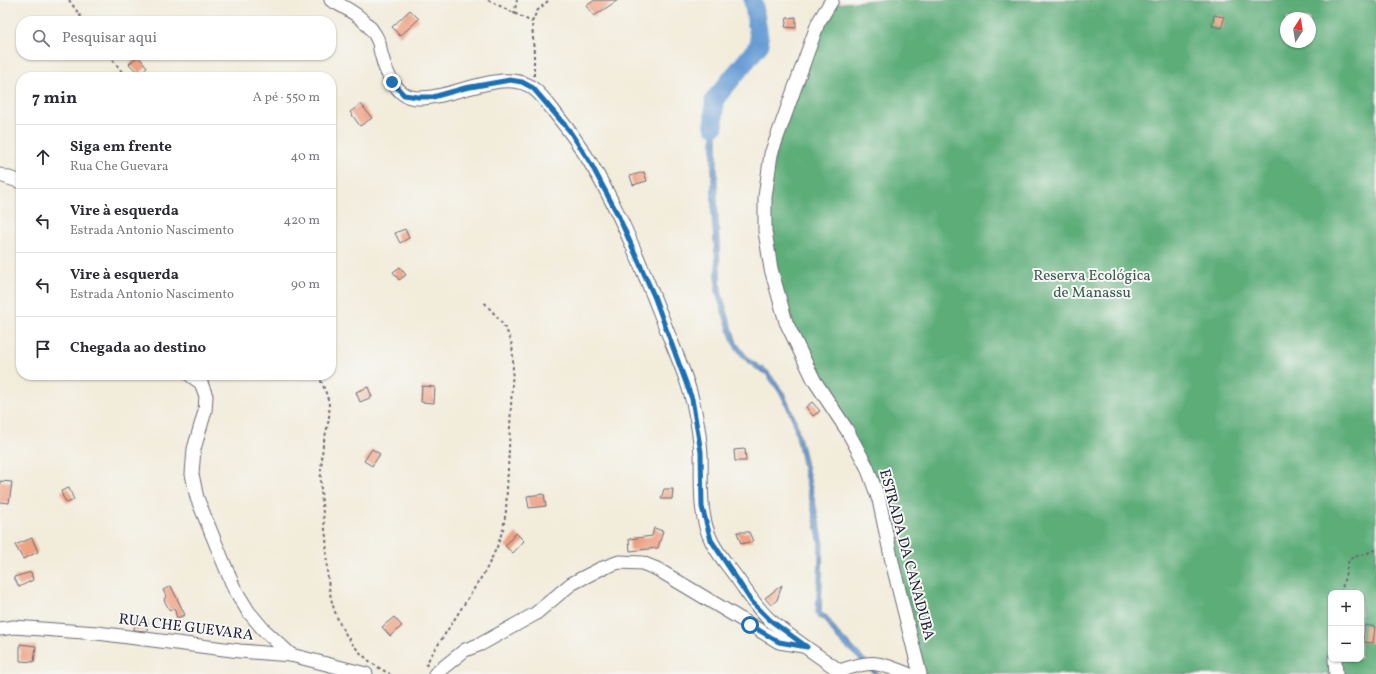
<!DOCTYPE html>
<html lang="pt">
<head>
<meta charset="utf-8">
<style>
	body { margin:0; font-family:Vollkorn,serif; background:#f7f7f7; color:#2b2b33 }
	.controls { position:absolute; right:12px; bottom:12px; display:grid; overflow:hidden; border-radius:8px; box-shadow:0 1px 3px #0004 }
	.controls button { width:36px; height:36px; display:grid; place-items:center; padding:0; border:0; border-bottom:1px solid #e1e1e2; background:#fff; color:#2b2b33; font:20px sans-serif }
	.compass { position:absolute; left:1280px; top:12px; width:36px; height:36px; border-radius:50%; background:#fff; box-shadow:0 1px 3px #0004; rotate:12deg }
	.stop { position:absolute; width:12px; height:12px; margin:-9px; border:3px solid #1f6fb2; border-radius:50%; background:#fff }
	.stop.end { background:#1f6fb2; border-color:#fff; box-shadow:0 1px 4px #0008 }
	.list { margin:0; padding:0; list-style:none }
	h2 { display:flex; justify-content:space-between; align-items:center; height:52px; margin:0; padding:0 16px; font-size:17px }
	h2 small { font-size:13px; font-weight:400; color:#7c7c81 }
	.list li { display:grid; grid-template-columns:26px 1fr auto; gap:12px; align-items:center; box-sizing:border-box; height:64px; padding:0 16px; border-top:1px solid #e1e1e2 }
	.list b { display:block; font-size:15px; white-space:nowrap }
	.list p { margin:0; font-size:13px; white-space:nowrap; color:#7c7c81 }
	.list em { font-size:13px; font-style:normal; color:#7c7c81 }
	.icon { flex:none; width:22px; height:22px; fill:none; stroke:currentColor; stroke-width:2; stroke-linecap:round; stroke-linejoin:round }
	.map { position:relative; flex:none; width:1376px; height:674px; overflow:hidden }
	.search { position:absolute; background:#fff; box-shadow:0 1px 3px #0004; left:16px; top:16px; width:320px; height:44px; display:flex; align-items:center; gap:10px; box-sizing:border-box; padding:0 14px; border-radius:16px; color:#7c7c81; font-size:15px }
	.panel { position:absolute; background:#fff; box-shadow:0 1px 3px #0004; left:16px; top:72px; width:320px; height:308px; border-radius:16px }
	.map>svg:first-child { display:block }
	.forest { fill:#5dad79; stroke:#40685a; fill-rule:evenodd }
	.water { fill:#689dd4; stroke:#456088 }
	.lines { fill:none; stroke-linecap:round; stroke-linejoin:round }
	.river { stroke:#689dd4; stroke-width:19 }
	.building { fill:#eea183 }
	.minor-casing { stroke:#6b6973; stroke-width:15 }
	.path { stroke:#6b6973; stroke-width:2; stroke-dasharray:3 3; stroke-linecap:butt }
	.minor { stroke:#fff; stroke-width:13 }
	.route { stroke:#1f6fb2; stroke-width:5 }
	.labels { text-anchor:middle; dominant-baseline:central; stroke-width:4; stroke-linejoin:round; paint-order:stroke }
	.park-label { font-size:15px; fill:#3e5c58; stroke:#f6f6f2 }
	.street-label { font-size:15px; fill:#22223b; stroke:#f6f6f2 }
</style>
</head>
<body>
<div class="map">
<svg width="1376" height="674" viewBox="0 0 1376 674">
	<rect width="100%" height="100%" fill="#f6f6f2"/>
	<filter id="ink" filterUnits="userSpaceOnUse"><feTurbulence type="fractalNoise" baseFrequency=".025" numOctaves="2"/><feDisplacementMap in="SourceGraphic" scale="8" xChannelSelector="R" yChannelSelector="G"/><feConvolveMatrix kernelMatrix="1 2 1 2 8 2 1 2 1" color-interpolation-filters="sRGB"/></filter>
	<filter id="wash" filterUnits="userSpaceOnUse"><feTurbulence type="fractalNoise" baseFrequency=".012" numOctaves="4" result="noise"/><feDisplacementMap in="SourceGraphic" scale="16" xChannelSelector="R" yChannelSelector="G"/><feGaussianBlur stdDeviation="0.9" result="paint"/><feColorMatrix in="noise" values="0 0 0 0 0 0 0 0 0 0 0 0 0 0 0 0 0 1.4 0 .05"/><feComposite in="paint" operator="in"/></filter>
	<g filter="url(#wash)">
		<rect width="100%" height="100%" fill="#f2ecdb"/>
		<path class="forest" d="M873,0H1376V674H922L883,503L787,319L768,230L774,155L823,25L835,4ZM1286,18H1310V42H1286ZM1331,593H1361V659H1331Z"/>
		<path class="water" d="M712,98L717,101V201L721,292L737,343L749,359L768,371L784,393L796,420L805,457L823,539L821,613L827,616L837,631L879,674L872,672L836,638L825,620L818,618L816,613L819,564V543L793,421L781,395L766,374L755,368L743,358L733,344L716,293V265L712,214Z"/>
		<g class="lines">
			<path class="river" d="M714,126V100L760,44L753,0"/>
		</g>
		<g id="blocks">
			<g class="building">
				<path d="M595,0H618L594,16L586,6Z"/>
				<path d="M410,10L419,19L400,36L392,27Z"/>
				<path d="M1214,15L1224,17L1222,28L1212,26Z"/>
				<path d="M796,17V28L785,27L787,18Z"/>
				<path d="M138,56L147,67L139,74L129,64Z"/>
				<path d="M361,104L372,118L360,126L350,112Z"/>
				<path d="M644,172L647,181L633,185L630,176Z"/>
				<path d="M405,229L409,238L400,243L395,233Z"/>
				<path d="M400,267L406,275L399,280L393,272Z"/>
				<path d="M422,386L435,387L434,403L421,402Z"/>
				<path d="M368,387L372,397L360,402L356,392Z"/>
				<path d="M812,402L820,411L813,416L806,407Z"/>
				<path d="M372,449L380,454L372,466L364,461Z"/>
				<path d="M745,449L746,461H735L734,450Z"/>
				<path d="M0,481L12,482L9,503L0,502Z"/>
				<path d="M69,488L74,500L67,503L63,497L61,491Z"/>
				<path d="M664,489H673L672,499H661Z"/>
				<path d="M544,494L546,506L529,508L527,496Z"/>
				<path d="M654,528L663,531L658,548L630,551L629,539L652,536Z"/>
				<path d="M737,532H749L753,541L741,544Z"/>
				<path d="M516,533L524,541L513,553L505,546Z"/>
				<path d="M32,538L38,552L23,559L15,545Z"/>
				<path d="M31,572L33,580L19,587L14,577Z"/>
				<path d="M782,585L777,600L771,605L765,598Z"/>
				<path d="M171,586L185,615L177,618L174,608L170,611L164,600L166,596L163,590Z"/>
				<path d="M394,617L402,626L390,636L382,627Z"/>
				<path d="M135,620L148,623L147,631L134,630Z"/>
				<path d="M1365,625L1375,627L1373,643L1363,642Z"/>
				<path d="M20,644L36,646L34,662L20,661Z"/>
			</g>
		</g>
	</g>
	<g filter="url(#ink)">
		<use href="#blocks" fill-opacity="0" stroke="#6b6973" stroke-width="1"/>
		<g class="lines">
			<defs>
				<g id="minor">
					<path d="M331,0C350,10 371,21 379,43C380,47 380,52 382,57C385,70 392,84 402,93C429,114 503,61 534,89C544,97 551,108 559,118C607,177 636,252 664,323C675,352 689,381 695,412C698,425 700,440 701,454C702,483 698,515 712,542C719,556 730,568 739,581C749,595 757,609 771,621C793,639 817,655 840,671"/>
					<path d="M832,0L818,23L771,154L765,197V231L771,269L786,322L814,380L847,430L867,467L879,500L893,566L920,674"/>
					<path d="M0,175L21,182"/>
					<path d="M190,375L201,383L206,396L205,411L194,449L192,474L197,498L234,588L248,611L263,629L291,655"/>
					<path d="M0,629L14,627L97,633L240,651L291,655L366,674"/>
					<path d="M1335,659L1336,674"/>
					<path d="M435,674L465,650L481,644L535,614L571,584L600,569L619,562L642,563L657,569L779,642L803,646"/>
					<path d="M839,674L840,671C872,659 877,662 908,674"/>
				</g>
			</defs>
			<use href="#minor" class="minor-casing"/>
			<g class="path">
				<path d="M69,0L84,21"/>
				<path d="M488,0L532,22"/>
				<path d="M514,14L517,0"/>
				<path d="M109,55L126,77"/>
				<path d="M534,76V54L532,22L537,11L549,0"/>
				<path d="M318,375C322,383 326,391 328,400C332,415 326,431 323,445C322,453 322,462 321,470C320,492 323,514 326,537C327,551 326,565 328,579C332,621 352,655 390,674"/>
				<path d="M1341,593L1349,559L1376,550"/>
				<path d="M426,666L429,659L486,570L497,547L503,529L506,511L513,365C513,359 513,352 512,346C509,328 495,315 484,302"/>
			</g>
			<use href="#minor" class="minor"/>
		</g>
	</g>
	<g class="lines" filter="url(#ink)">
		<path class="route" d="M392,82L404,95L418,97H433L465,88L510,80L522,82L533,88L569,130L591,164L618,215L654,296L692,399L701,452L702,507L711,540L752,602L770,620L807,647L779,642L750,625"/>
	</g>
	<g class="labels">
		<g class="park-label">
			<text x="1092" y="276">Reserva Ecológica<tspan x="1092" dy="17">de Manassu</tspan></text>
		</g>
		<g class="street-label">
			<text transform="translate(906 555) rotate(75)">ESTRADA DA CANADUBA</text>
			<text transform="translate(186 628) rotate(7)">RUA CHE GUEVARA</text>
		</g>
	</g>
</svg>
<div class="controls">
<button>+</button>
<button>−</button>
</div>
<svg class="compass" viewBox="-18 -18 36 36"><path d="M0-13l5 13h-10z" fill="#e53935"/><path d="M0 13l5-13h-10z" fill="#7c7c81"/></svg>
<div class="stop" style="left:750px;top:625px"></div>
<div class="stop end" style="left:392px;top:82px"></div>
<div class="search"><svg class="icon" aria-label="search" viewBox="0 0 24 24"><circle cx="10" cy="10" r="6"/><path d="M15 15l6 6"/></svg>Pesquisar aqui</div>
<section class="panel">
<h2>7 min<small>A pé · 550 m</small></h2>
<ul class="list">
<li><svg class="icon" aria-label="ahead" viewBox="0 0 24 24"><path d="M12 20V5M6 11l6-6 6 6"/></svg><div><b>Siga em frente</b><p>Rua Che Guevara</p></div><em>40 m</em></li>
<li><svg class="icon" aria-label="left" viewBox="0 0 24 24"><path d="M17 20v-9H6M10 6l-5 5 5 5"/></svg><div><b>Vire à esquerda</b><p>Estrada Antonio Nascimento</p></div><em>420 m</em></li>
<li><svg class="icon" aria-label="left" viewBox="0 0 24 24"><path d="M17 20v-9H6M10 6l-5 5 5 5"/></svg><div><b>Vire à esquerda</b><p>Estrada Antonio Nascimento</p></div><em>90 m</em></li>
<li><svg class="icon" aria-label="arrive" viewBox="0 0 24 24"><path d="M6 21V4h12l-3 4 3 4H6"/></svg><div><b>Chegada ao destino</b></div></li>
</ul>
</section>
</div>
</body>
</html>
